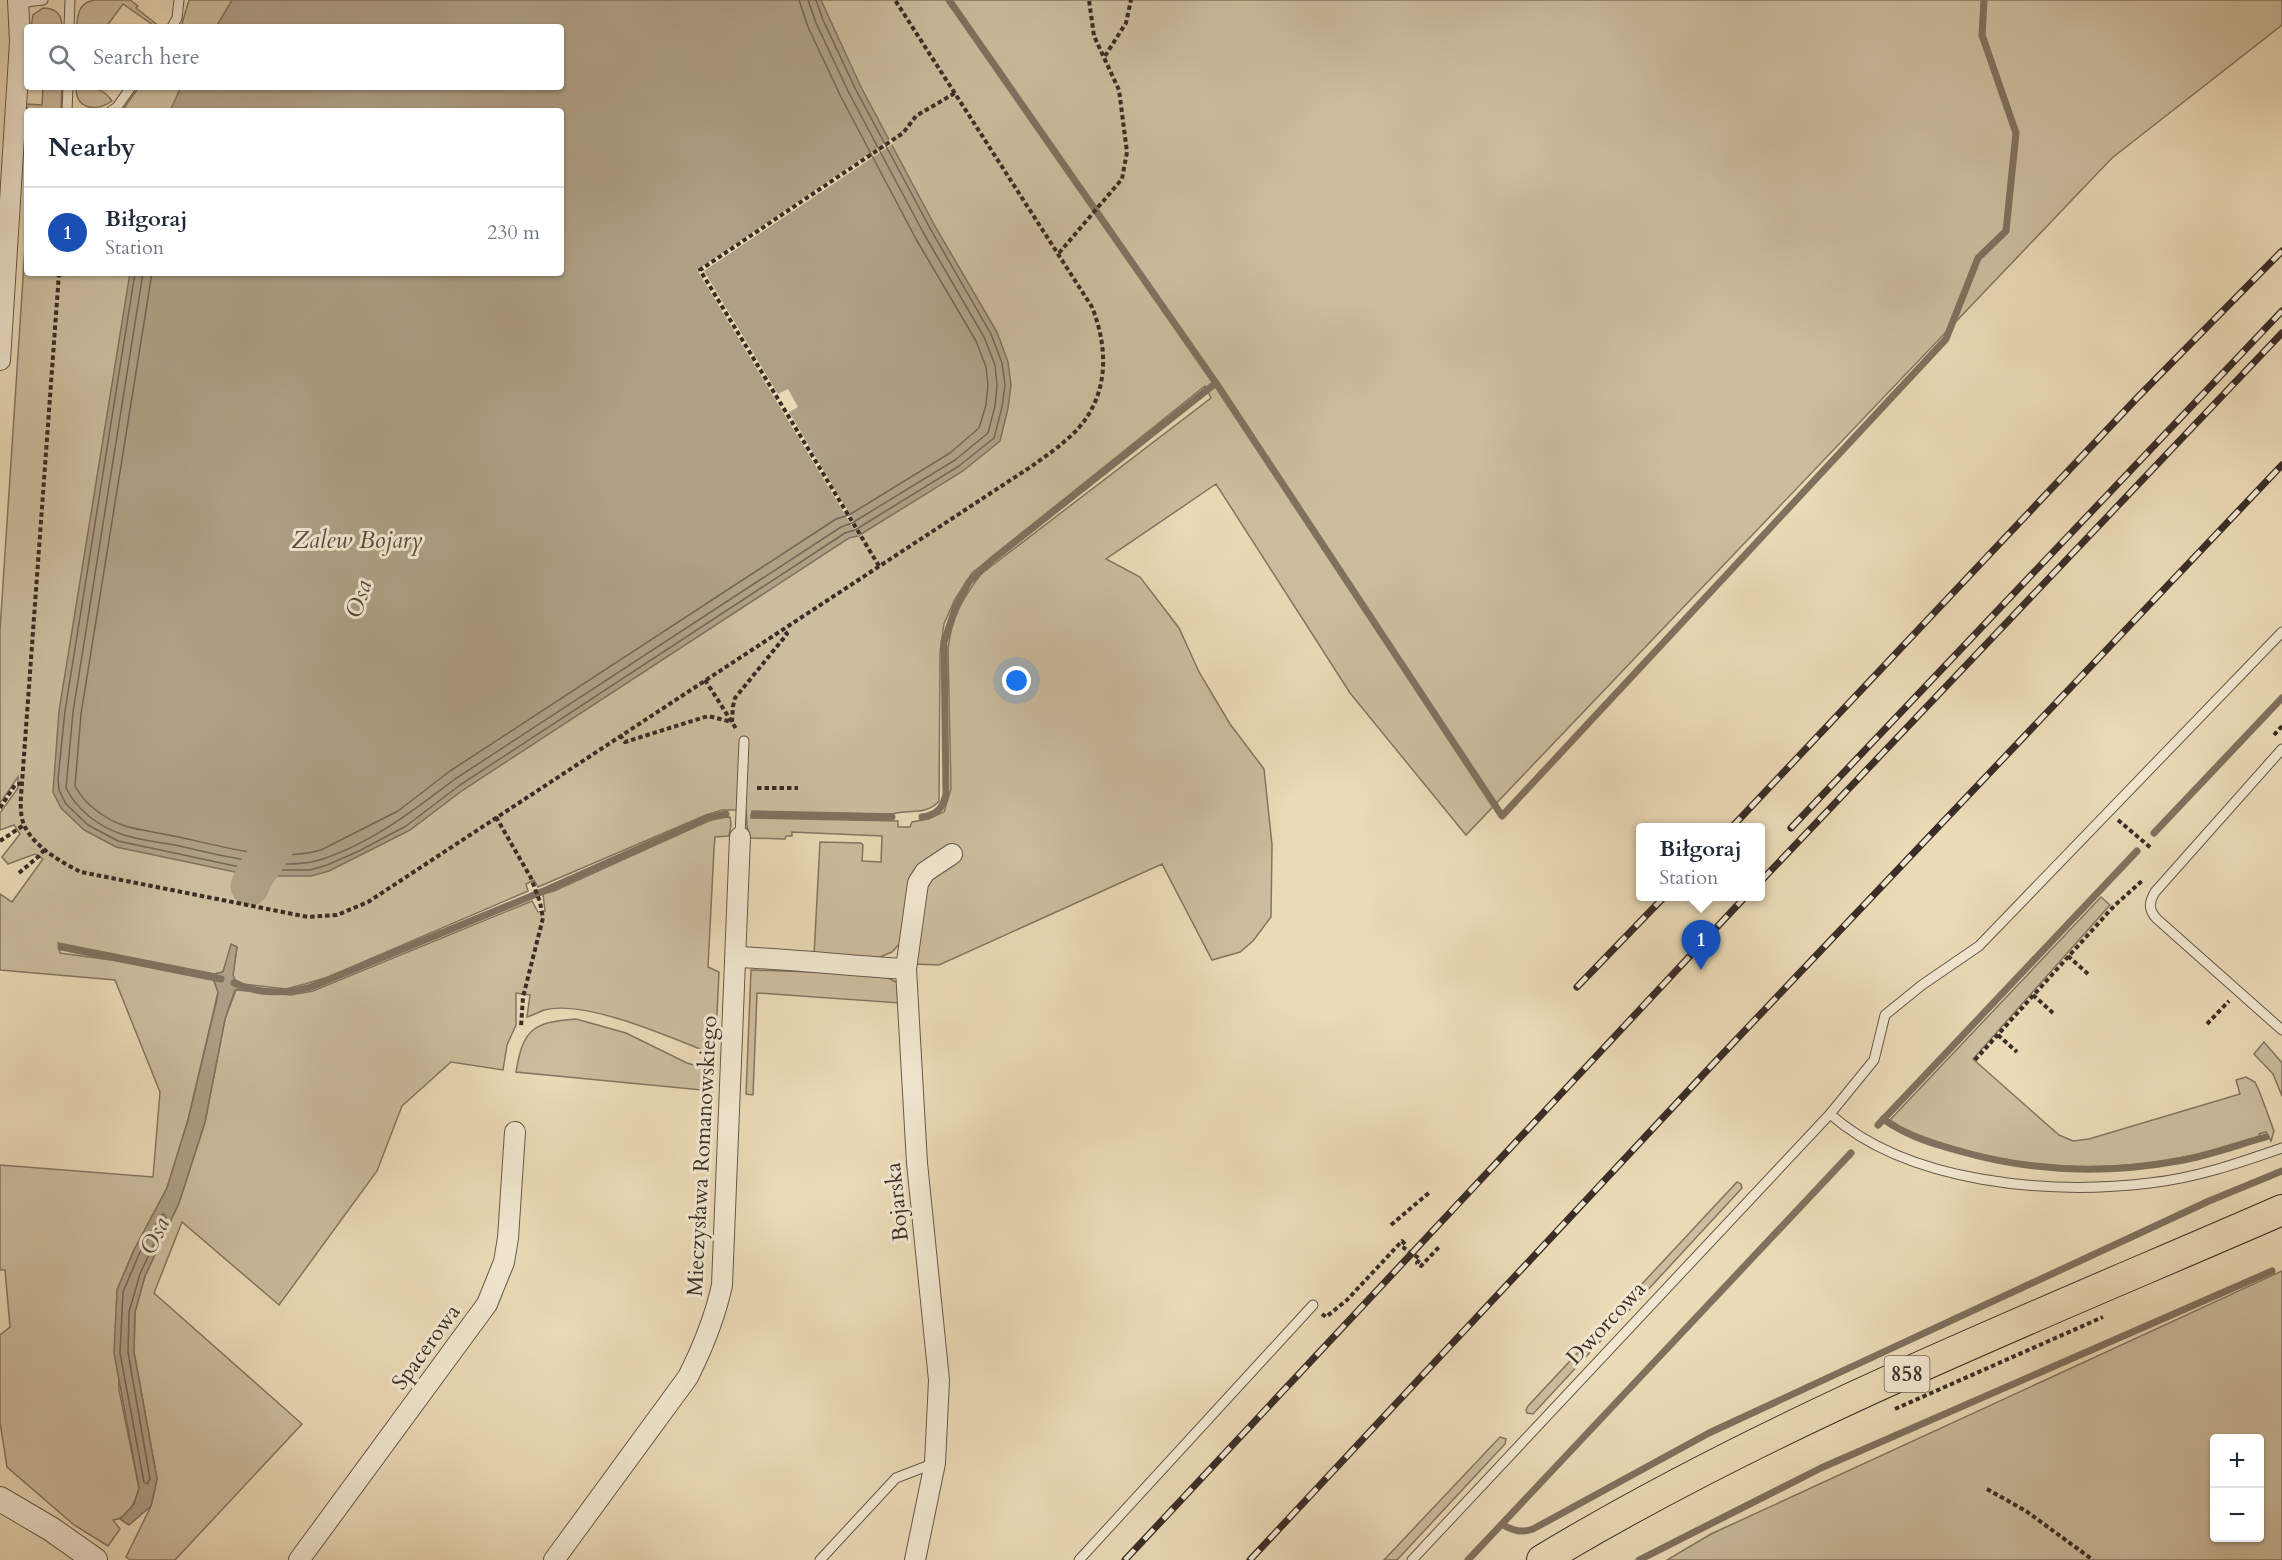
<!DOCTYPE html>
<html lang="en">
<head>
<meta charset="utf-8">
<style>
	body { margin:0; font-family:Cardo,serif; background:#f2f2f3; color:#1f2937 }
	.controls { position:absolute; right:18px; bottom:18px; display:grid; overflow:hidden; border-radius:6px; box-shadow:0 2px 4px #0004 }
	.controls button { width:54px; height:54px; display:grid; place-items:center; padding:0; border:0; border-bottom:2px solid #e0e1e3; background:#fff; color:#1f2937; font:30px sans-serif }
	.you { position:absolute; left:1017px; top:681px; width:21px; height:21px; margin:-15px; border:4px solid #fff; border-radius:50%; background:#1a73e8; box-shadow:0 0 0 9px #1a73e833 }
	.badge { display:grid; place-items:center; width:39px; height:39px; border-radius:50%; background:#2563eb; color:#fff; font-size:20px; font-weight:700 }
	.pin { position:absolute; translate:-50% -50px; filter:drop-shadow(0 2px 3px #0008) }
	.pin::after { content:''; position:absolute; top:32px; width:21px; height:18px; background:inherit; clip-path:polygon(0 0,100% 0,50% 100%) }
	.popup { position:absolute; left:1636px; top:823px; width:129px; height:78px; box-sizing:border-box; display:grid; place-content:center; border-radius:6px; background:#fff; filter:drop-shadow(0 2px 4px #0005); font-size:20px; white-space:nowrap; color:#747a83 }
	.popup b { font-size:22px; color:#1f2937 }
	.popup::after { content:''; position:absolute; left:50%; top:100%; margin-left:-12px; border:12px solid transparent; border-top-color:#fff }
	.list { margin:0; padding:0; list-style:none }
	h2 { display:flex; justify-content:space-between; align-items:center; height:78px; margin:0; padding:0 24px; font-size:26px }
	h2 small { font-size:20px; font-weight:400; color:#747a83 }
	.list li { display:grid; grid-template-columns:39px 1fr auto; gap:18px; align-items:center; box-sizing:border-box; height:90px; padding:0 24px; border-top:2px solid #e0e1e3 }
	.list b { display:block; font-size:22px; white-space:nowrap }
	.list p { margin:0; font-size:20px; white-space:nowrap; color:#747a83 }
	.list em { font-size:20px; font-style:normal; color:#747a83 }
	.icon { flex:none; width:33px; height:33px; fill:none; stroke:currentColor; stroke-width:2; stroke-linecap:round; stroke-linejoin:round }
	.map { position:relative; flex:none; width:2282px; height:1560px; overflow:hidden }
	.search { position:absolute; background:#fff; box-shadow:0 2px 4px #0004; left:24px; top:24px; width:540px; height:66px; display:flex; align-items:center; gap:15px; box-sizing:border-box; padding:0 21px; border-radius:6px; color:#747a83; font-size:22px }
	.panel { position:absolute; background:#fff; box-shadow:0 2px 4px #0004; left:24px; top:108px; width:540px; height:168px; border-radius:6px }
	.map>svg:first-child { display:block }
	.green { fill:#ccbd9e; stroke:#837562; stroke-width:1.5; fill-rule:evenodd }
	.water { fill:#ae9f85; stroke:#80715f; stroke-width:1.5 }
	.pier { fill:#eadab6 }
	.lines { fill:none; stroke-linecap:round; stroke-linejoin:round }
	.shore { stroke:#746656; stroke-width:1.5 }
	.stream { stroke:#80715f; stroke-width:7 }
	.river { stroke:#ae9f85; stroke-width:39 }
	.service-casing { stroke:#66584b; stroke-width:11 }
	.minor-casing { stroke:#66584b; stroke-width:22 }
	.tertiary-casing { stroke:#66584b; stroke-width:26 }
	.primary-casing { stroke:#3a2d27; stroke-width:32 }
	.path { stroke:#3a2d27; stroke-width:4; stroke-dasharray:4.5 3; stroke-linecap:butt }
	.service { stroke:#f1e7d0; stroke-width:9 }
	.minor { stroke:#f1e7d0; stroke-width:20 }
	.tertiary { stroke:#f1e7d0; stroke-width:24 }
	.primary { stroke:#eadab6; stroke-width:30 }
	.rail-casing { stroke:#3a2d27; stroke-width:7 }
	.rail { stroke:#f1e7d0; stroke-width:4.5; stroke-dasharray:14; stroke-linecap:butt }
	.labels { text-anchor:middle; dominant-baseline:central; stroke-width:6; stroke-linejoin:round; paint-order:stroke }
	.shield { fill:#f1e7d0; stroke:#71655a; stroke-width:1.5 }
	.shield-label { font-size:21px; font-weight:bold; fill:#3a2d27 }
	.street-label { font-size:22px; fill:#3a2d27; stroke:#f1e7d0 }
	.water-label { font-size:24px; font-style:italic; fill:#574a3e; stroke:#f1e7d0 }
</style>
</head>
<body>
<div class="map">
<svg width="2282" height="1560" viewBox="0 0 2282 1560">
	<rect width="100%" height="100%" fill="#eadab6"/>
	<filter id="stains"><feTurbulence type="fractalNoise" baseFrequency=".00333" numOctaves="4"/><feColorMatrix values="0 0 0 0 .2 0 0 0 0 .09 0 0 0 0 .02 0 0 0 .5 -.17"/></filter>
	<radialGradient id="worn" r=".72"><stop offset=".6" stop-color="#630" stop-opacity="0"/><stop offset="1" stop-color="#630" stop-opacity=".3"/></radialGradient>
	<g class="green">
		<path d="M95,0H130L138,6L136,8L160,27H156L123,4L106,27H77C77,13 80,2 95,0Z"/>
		<path d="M189,0H2282V25L2112,158L1466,835L1350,693L1216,484L1106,559L1140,577L1179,628L1199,672L1230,724L1264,769L1272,845L1271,917L1253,941L1240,952L1212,960L1162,864L939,965L914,964L928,860L903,940L892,952L868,962L814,955L820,842L861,843L863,845L862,861L881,862L882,836L792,832V836H786L785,839L750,838L747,826L746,810H722L706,815L538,887L534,880L526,884L528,891L328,977L305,984L286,989L243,984L235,980L233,975L237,947L232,945L223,972L215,974L58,943L60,953L126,962L213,978L218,992L188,1120L167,1188L134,1250L117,1290L119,1390L139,1488C135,1502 129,1518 113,1520L120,1529L108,1546L74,1525L7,1467L0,1422V1335L10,1327L5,1270H0V1165L153,1177L160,1092L115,980L0,970V894L12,902L43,859L35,854L8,864L2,857L20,834L14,825L0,830V813L18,788V777L0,803V630L27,217V273H561V111H122L139,87H561V27H181ZM1205,386L1211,398L981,574C962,599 951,618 948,650L951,789L944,812L928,819L912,822L910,827H898V821L751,818L752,811L892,814C909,809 926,816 939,801L940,652L944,624L955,599L972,573Z"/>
		<path d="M43,8C56,8 62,15 62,27H31L33,15Z"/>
		<path d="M43,87H62L61,111H28L26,104L42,105Z"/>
		<path d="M76,87C91,87 104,88 112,101C96,112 76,110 76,87Z"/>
		<path d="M730,817L731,825L729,836L715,837L714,849L708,967L719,972L715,1055C674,1039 587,999 544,1010C539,1012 533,1015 527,1017L530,995L516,993V1025L507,1045L503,1070L451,1062L402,1106L377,1171L279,1305L182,1222L154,1293L302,1424L175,1560H130L126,1557L151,1506L157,1479L134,1352L135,1312L145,1276L179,1203L205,1122L225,1019L236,990L291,995L313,991L532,901L538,912L545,911L543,894L554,891L715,818Z"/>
		<path d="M2101,897L2110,905L1973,1059L2059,1135L2073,1141L2089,1139L2240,1094L2236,1080L2246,1077L2255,1082L2260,1093L2274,1131L2271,1141L2266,1132L2259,1134L2260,1136C2236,1143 2213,1151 2189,1156C2109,1174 2021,1169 1944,1144C1924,1137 1907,1132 1890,1120Z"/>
		<path d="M751,970L840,973L886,977L898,983L900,1003L757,993L753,1095L746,1094Z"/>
		<path d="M576,1019L626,1033L687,1063L712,1070V1091L516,1072C523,1029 533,1022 576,1019Z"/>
		<path d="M2264,1042L2282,1063V1096L2273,1074L2254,1054Z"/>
		<path d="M1737,1182L1741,1184L1742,1188L1533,1414L1527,1413L1526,1410L1528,1406Z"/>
		<path d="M2282,1271V1560H1667L1711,1534ZM2214,1438H2260V1538H2214Z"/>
		<path d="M1500,1437L1506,1439L1505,1444L1397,1560H1384Z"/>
	</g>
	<g class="water">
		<path d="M232,0H821L861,87L936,228L997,332L1008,362L1011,385L1008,408L1000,441L963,471L858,536L849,538L463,790L410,830L329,871L311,876H254L116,847L84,830L61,808L53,792L59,711L130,273H561V111H170L181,87H561V27H216Z"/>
		<path d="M231,944L237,947L233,975L235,980L243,984L241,989L235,990L225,1019L205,1122L179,1203L145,1276L135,1312L134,1352L157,1479L151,1506L129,1525L120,1519L134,1504L139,1488L114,1353L117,1290L134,1250L167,1188L188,1120L217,999L218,992L213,978L215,974L223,972Z"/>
	</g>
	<path class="pier" d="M892,138L894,143L704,271L778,394L788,389L798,407L789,412L861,533L858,536L697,270Z"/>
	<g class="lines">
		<g class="shore">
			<path d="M135,273L65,711L58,779L59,790L66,804L88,825L118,841L254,870H310L327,865L359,851L406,826L460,785L845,533L855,530L959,466L994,438L1002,407L1005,385L1002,363L991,334L931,230L856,90L823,20L816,0"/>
			<path d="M143,273L73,712L66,788C77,810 98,826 121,834C138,840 157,842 175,845C217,854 282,873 323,859C373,842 414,810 455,779L841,527L852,523L955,460L988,433L995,406L997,385L995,365L984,337L924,234L849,93L816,23L808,0"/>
			<path d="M152,273L81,714L75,786C85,805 105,819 125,826C142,831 162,833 179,837C225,847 275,863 321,850L398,811L450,771L836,519L849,515L950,453L979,428L986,405L988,385L986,367L976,341L916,239L841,97L808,27L799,0"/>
			<path d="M164,1214L166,1218L140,1274L129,1312L128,1352L150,1479L147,1484L144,1482L120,1353L123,1292L140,1252L161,1215Z"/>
		</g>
		<g class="stream">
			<path d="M949,0L1216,383L1502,816L1946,339L1978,258L2006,231L2016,133L1982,35L1984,0"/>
			<path d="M754,815L892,817"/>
			<path d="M922,817C937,815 943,808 946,794L944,642L956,606L969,582L992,560L1216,383"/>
			<path d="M2154,833L2282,698"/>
			<path d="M61,947L221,979"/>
			<path d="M234,983C258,994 286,994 311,987L546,890L708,818L726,814"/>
			<path d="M1883,1119C1908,1137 1934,1144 1963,1152C2034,1172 2106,1174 2178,1161C2208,1156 2237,1145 2266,1137"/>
			<path d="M1878,1125L2137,851"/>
			<path d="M1503,1525C1514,1531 1521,1533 1533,1529L1709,1433L2209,1201L2282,1171"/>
			<path d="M1468,1560L1851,1153"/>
			<path d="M1639,1560L1821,1468L2272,1271"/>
		</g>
		<path class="river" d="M250,886L254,876L284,832"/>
		<defs>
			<g id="service">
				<path d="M18,3L43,0"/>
				<path d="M69,27L70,0"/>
				<path d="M172,27L177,18L179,0"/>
				<path d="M67,111L68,87"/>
				<path d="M111,111L117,107L131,87"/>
				<path d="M2282,749L2155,892C2149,902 2148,910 2157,919L2282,1030"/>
				<path d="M740,837L744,741"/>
				<path d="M1830,1114C1909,1184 2050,1195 2150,1183C2196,1178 2239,1163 2282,1148"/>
				<path d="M820,1560L896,1478L935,1463"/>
				<path d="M1079,1560L1313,1305"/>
				<path d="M1412,1560L1830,1114L1874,1060L1885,1015L1922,985L1979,946L2282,632"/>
			</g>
			<g id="minor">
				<path d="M0,360L20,42L18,0"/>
				<path d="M736,957C793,959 849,966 906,969"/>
				<path d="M299,1560L487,1304L504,1262L508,1238L515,1132"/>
				<path d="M554,1560L688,1377C703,1347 715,1318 722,1285L740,837"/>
				<path d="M915,1560L935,1463L939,1380L917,1163L906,969L918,883L925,872L952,854"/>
			</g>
			<path id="tertiary" d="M0,1499L51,1529L95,1560"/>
			<path id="primary" d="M1542,1560C1776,1419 2032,1319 2282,1210"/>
		</defs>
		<use href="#service" class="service-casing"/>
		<use href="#minor" class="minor-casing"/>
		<use href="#tertiary" class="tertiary-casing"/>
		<use href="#primary" class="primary-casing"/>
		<g class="path">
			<path d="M1105,56L1126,23L1131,0"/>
			<path d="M1059,253L1122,179L1127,152L1119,90L1094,36L1089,0"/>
			<path d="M59,273L22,783C21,796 19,813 24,825C34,847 61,862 81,872L308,917L337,915L368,902L1032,466C1043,458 1055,450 1065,441C1108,406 1111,355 1092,307L895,0"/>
			<path d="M879,566L700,270L903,133L916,116L955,93"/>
			<path d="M705,680L737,730"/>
			<path d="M732,722L733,706L735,698L787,634L783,629"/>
			<path d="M620,735L625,742L708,716L732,722"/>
			<path d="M2274,735L2282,726"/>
			<path d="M757,788H798"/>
			<path d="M0,808L15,785L22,783"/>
			<path d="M496,817L531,878L540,902L543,918L523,997L521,1027"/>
			<path d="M2118,820L2151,848"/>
			<path d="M0,841L24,825"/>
			<path d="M19,873L39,856L45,849"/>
			<path d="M2068,956L2088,974"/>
			<path d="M2033,995L2053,1013"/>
			<path d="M2207,1024L2229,1001"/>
			<path d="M1998,1035L2017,1052"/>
			<path d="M1975,1060L2114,906L2142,881"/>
			<path d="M1391,1225L1431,1191"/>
			<path d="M1322,1314L1326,1317L1347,1300L1402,1241L1406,1245L1404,1248L1420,1259L1417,1263L1421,1266L1440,1246"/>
			<path d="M1895,1409L2103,1317"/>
			<path d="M1987,1489L2026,1511L2093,1560"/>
		</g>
		<use href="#service" class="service"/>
		<use href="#minor" class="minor"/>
		<use href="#tertiary" class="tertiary"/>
		<use href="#primary" class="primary"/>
		<defs>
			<g id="rail">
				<path d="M1731,828L2137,398L2282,251"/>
				<path d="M1791,828L2282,311"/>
				<path d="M1761,881L2282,333"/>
				<path d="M1577,987L1665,896"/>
				<path d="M1125,1560L1746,896"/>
				<path d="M1250,1560L1715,1062L2282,465"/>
			</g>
		</defs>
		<use href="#rail" class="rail-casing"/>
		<use href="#rail" class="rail"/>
	</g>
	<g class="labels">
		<rect class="shield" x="1884.5" y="1356" width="45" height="36" rx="4.5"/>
		<g class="shield-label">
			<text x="1907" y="1374">858</text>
		</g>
		<g class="street-label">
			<text transform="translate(702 1156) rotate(-87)">Mieczysława Romanowskiego</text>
			<text transform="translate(897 1202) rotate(-96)">Bojarska</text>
			<text transform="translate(1606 1323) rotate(-47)">Dworcowa</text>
			<text transform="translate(426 1347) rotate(-54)">Spacerowa</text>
		</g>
		<g class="water-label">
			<text x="357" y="540">Zalew Bojary</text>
			<text transform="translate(359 599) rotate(-73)">Osa</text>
			<text transform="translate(155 1236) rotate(-65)">Osa</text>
		</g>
	</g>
	<rect width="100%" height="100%" filter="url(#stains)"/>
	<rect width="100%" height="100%" fill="url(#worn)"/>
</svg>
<div class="controls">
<button>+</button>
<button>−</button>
</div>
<div class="you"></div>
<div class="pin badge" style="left:1701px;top:970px;background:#1a4fb4">1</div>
<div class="popup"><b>Biłgoraj</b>Station</div>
<div class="search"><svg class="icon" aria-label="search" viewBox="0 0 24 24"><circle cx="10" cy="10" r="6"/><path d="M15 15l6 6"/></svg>Search here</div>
<section class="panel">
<h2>Nearby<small></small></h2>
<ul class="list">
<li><span class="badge" style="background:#1a4fb4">1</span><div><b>Biłgoraj</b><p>Station</p></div><em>230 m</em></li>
</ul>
</section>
</div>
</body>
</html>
